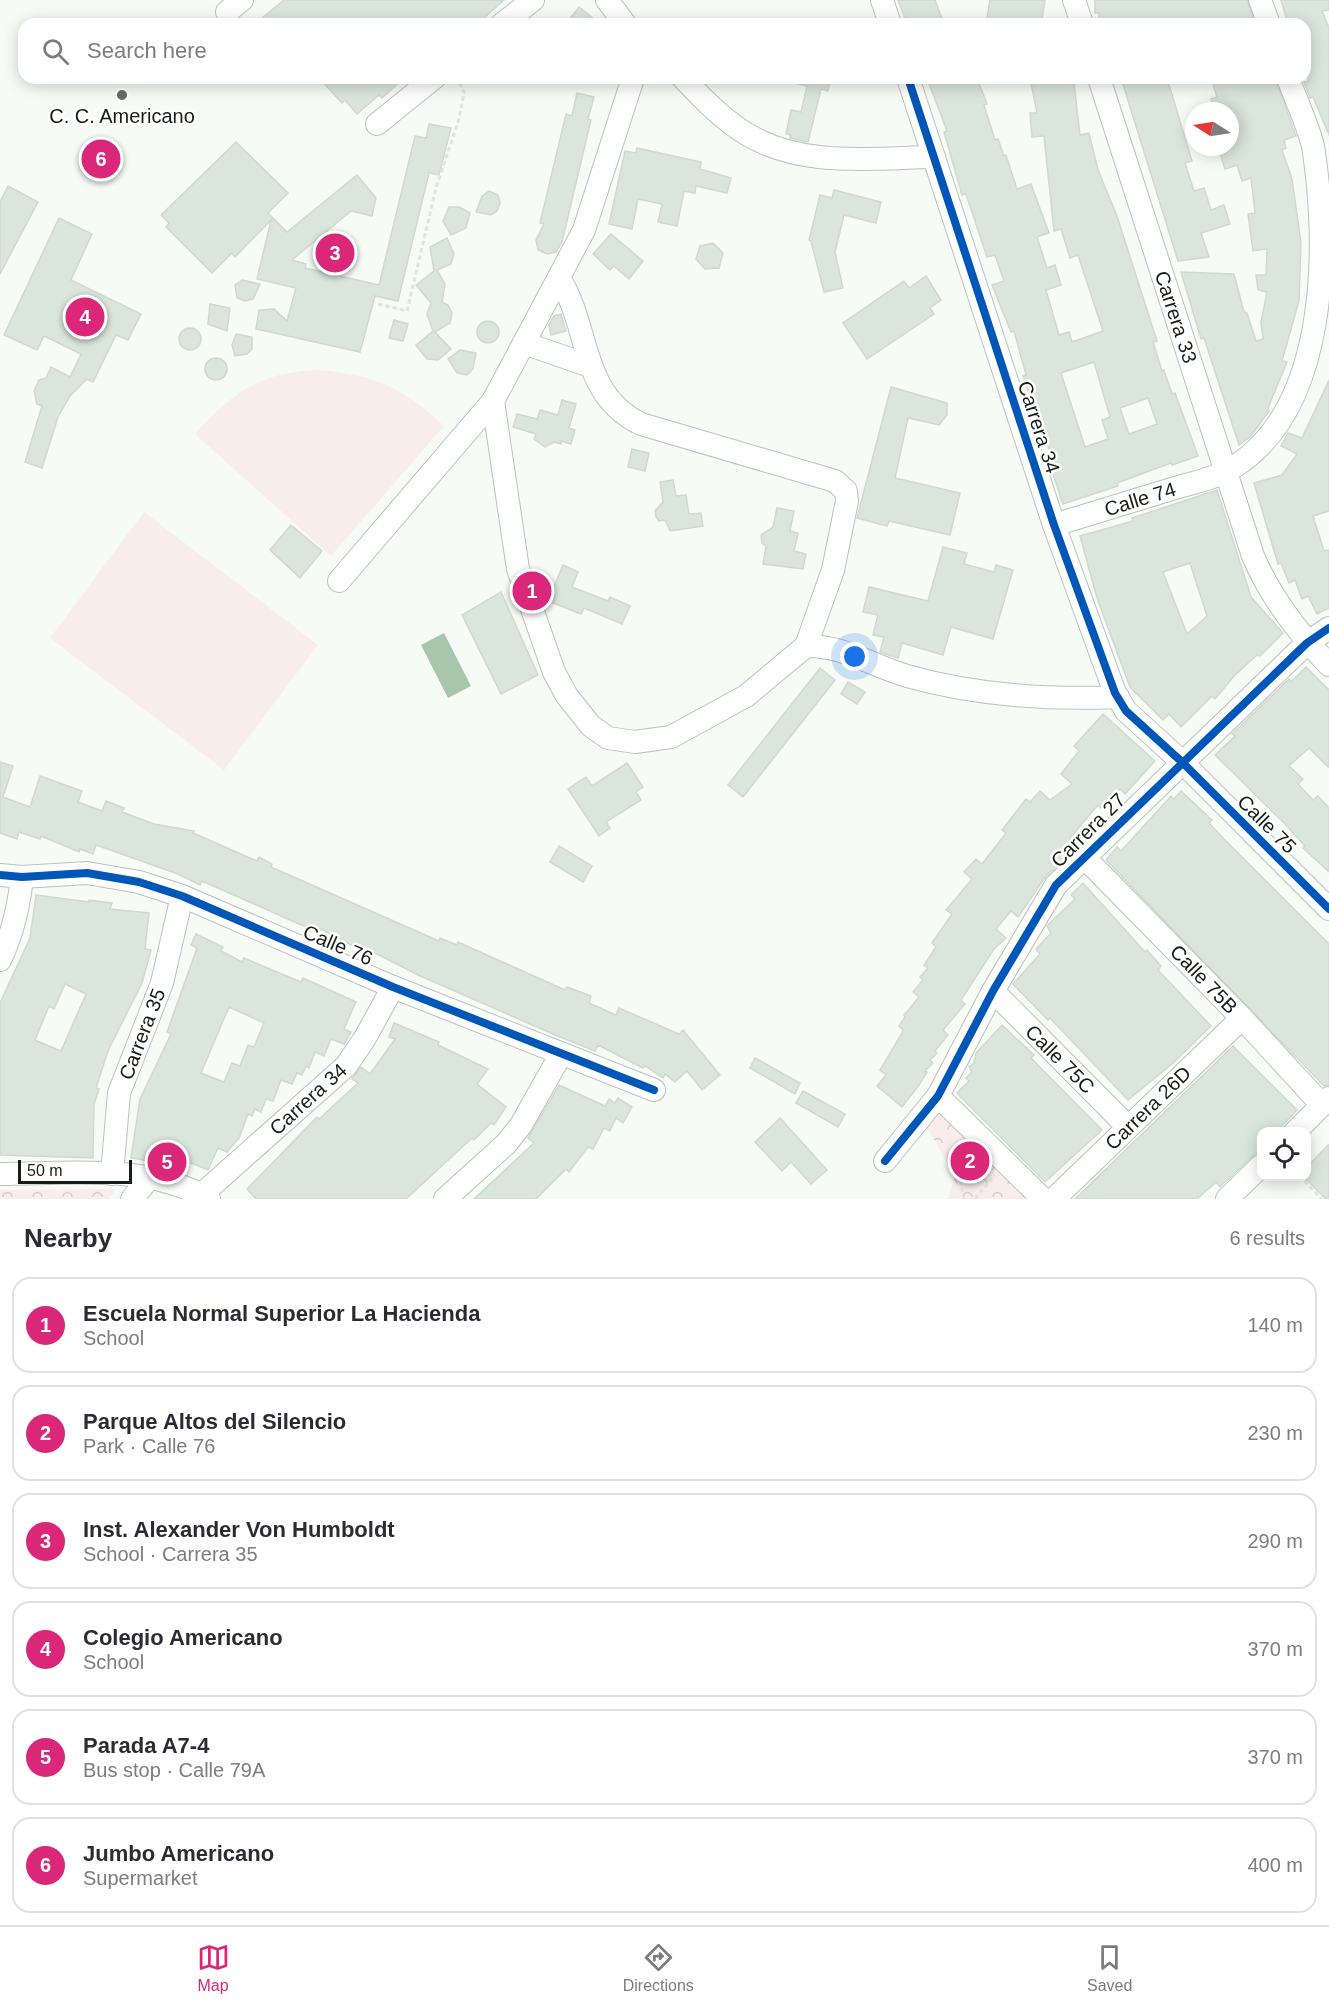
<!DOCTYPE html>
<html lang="en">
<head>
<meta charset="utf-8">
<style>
	body { margin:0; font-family:Helvetica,sans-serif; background:#f2f2f3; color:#2b2b33 }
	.controls { position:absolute; right:18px; bottom:18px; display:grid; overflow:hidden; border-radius:12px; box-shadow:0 3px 15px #0003 }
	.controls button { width:54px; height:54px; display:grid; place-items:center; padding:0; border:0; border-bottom:2px solid #e1e1e2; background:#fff; color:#2b2b33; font:30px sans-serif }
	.compass { position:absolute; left:1185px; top:102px; width:54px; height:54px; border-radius:50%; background:#fff; box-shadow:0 3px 15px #0003; rotate:282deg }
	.scale { position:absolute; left:18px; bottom:15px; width:114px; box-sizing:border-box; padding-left:6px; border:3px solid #151e17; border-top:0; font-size:16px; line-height:21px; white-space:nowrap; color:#151e17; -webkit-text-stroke:4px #fff; paint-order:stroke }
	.you { position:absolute; left:855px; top:657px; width:21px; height:21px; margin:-15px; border:4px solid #fff; border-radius:50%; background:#1a73e8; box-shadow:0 0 0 9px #1a73e833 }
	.badge { display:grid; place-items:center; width:39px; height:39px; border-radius:50%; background:#db2777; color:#fff; font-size:20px; font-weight:700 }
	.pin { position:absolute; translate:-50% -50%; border:3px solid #fff; box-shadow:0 2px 6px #0006 }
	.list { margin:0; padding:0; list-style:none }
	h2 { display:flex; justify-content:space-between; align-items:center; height:78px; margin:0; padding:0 24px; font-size:26px }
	h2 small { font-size:20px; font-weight:400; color:#7c7c81 }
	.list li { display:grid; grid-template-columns:39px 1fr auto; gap:18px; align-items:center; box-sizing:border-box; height:96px; margin:0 12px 12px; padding:0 12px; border:2px solid #e1e1e2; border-radius:18px }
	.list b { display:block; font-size:22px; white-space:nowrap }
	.list p { margin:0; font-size:20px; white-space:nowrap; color:#7c7c81 }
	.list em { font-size:20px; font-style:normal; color:#7c7c81 }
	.icon { flex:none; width:33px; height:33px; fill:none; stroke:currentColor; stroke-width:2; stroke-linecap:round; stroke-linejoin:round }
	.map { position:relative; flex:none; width:1329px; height:1199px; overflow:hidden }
	.search { position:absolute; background:#fff; box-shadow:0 3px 15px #0003; left:18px; right:18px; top:18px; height:66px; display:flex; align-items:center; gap:15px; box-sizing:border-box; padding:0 21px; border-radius:18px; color:#7c7c81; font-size:22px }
	.sheet { height:726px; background:#fff }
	nav { display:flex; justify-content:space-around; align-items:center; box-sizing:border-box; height:84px; border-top:2px solid #e1e1e2; background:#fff; font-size:16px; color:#7c7c81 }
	nav a { display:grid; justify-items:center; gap:3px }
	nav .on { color:#db2777 }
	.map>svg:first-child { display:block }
	.park { fill:url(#park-crowns) }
	.pitch { fill:#f9edeb }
	.water { fill:#a7c6ac }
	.building { fill:#dae5db; stroke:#d1d8d2; stroke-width:1.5; fill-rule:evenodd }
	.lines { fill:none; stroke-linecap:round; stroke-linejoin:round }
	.minor-casing { stroke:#bbc2bc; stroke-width:24 }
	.path { stroke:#e1e3e2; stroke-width:3; stroke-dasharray:4.5 3; stroke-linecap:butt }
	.minor { stroke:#fefefe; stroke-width:22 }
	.cycleway-casing { stroke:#fff; stroke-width:11 }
	.cycleway { stroke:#0057b8; stroke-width:8 }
	.poi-dot { fill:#646b65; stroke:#fff; stroke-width:2 }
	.labels { text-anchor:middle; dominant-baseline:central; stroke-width:5; stroke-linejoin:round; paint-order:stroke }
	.poi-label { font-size:20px; fill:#151e17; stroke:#fff }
	.street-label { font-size:20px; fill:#151e17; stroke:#fff }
</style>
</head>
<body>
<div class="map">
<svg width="1329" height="1199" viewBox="0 0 1329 1199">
	<defs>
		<pattern id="park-crowns" width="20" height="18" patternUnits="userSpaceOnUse" patternTransform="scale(1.5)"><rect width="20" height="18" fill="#f9edeb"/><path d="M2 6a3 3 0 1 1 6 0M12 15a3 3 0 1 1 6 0" fill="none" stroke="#d5cbc9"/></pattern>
	</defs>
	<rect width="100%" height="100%" fill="#f6fbf6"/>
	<g class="park">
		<path d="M938,1107L1030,1199H948L955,1175L927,1128Z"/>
		<path d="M116,1189L109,1199H0V1190Z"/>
	</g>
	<g class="pitch">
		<path d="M318,370C376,375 402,387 444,426L331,556L195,434C233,392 261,372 318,370Z"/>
		<path d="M144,512L318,645L224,770L50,638Z"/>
	</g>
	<path class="water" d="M444,633L471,686L448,698L421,645Z"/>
	<g class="building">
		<path d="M284,0H504L477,24H255Z"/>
		<path d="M898,0H935L944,24H907Z"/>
		<path d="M990,0H1045L1041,24H986Z"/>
		<path d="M1095,0H1247L1255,24H1099V13H1095Z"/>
		<path d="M1281,0H1329V10L1322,11L1329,28V135L1313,97L1310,98L1304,82L1309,81L1305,69V24H1288Z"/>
		<path d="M579,7L600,24H566Z"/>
		<path d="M319,78H404L382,98L379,95L357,114L345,100L342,103Z"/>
		<path d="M795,78H831L828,91L821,89L808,142L790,138L791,135L786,134L791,110L801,112L807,86L795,83Z"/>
		<path d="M927,78H977L987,104L984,105L995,140L998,139L1004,156L1006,155L1017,189L1031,184L1049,233L1037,237L1047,268L1055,265L1061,285L1046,290L1059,335L1069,332L1072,342L1103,331L1078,255L1070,258L1061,229L1054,231L1044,136L1032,137L1030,113H1037L1030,78H1069V84L1074,83L1080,135L1089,133L1098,170L1117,216L1157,341L1153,342L1162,371L1164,370L1172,394L1175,393L1198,456L1172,465L1171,463L1117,483L1118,486L1063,504L1048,459L1052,458L1023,376L1026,375L1014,331L1011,332L992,285L1004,281L995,255L987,257L966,194L962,195L944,132L947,131ZM1094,362L1110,417L1102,420L1108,439L1085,447L1061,373ZM1148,398L1157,424L1129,434L1120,408Z"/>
		<path d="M1121,78H1167L1192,161L1185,163L1194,191L1204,188L1211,210L1224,205L1230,224L1201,233L1209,257L1178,261Z"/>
		<path d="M1211,78H1275L1296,136L1284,140L1286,148L1282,150L1292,179L1301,243L1299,301L1282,361L1287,362L1268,408L1269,411L1251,436L1239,445L1204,338L1201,339L1181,272L1234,274L1244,312L1247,313L1256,341L1263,339L1261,322L1267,292L1258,290L1256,275H1266L1267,249L1253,251L1248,214L1255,213L1251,178L1242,181L1237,165L1225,169L1218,147H1230V111H1215L1211,99L1217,97Z"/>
		<path d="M577,93L594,97L588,119L591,120L562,242L556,252L547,254L538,250L536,240L544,224L540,223L566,114L572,116Z"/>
		<path d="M429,124L451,128L439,175L429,173L398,301L375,296L360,352L256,329L259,310L274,309L287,321L296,288L257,279L271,220L235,257L232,253L212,273L166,227L169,223L161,215L236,142L288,193L268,213L287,232L357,175L376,198L372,216L351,211L292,260L306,264L305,268L379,285L415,136L426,138Z"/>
		<path d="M637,148L701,162L700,169L731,178L727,193L696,186L695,193L684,191L677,226L658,222L662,204L638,199L632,229L609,224L625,151L636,153Z"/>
		<path d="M8,186L38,202L0,274V202Z"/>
		<path d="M834,190L881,202L876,223L844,215L835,252L843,288L824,292L811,241L809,240L820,195L832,198Z"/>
		<path d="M489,191L498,195L500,203L497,211L491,215L476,212L482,196Z"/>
		<path d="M449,207H459L470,213L466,228L451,235L443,221Z"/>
		<path d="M59,218L92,234L71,280L141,314L128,340L116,335L93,382L87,379L70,396L58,417L42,468L25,462L42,406L37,404L34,391L39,380L46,378L51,367L70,377L81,354L44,336L37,350L4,335Z"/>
		<path d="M611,234L643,261L629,279L614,266L610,270L593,254Z"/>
		<path d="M447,238L454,254L451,264L437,270L445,284L442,302L448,305L452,313L450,323L435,332L451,349L438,360L427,359L416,345L433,331L427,314L431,303L416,285L434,271L430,247Z"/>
		<path d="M713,243L723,253L719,268L705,269L696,259L700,246Z"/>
		<path d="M926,276L941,300L930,308L934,314L867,359L843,323L904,281L909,288Z"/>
		<path d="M242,280L260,284L253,299L245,301L237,298L235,285Z"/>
		<path d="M210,304L230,308L227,331L208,324Z"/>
		<path d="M561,314L566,331L551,335L549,325L554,316Z"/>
		<path d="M394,320L408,324L403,341L389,338Z"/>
		<circle cx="488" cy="332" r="11"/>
		<circle cx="190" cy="339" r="11"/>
		<path d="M236,334L252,337V349L247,354L235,356L232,345Z"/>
		<path d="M460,350L476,353L473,369L467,375L457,373L448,359Z"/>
		<circle cx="216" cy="369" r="11"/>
		<path d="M1329,380V511L1313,516L1324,551L1329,550V608L1317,614L1308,596L1302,599L1295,580L1289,583L1281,563L1278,564L1254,483L1282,475L1297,454L1281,446L1288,433L1302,438Z"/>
		<path d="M891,387L947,403V415L939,425L908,418L895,478L960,493L950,535L889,521L887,526L857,518Z"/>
		<path d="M562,400L576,404L569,428L575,430L571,444L561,441V444L554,442L545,447L534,439L536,434L513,427L517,414L537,419L540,410L558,415Z"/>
		<path d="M632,449L649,453L645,471L628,467Z"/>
		<path d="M673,480L676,496L686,495L689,514L701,513L703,526L670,531L665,520L659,521L656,517L655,511L663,502L660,482Z"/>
		<path d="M1217,490L1251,597L1283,633L1260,656L1257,655L1235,675L1215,699L1212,696L1181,727L1169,714L1163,720L1130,687L1097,598L1080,536L1133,521L1132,518ZM1190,563L1207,616L1187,634L1163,572Z"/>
		<path d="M777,508L794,511L790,531L798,533L794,551L806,554L803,569L763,564L766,546L762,543L761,535L773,527Z"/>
		<path d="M291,525L322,551L300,578L270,550Z"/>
		<path d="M943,547L967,553L964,564L994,572L996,565L1013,570L993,639L951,627L943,655L902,643L898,658L880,652L884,637L873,635L878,615L863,612L869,587L928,601Z"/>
		<path d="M563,565L578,572L572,587L608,601L610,597L630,606L622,624L584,608L581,614L548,601Z"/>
		<path d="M501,592L538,675L501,694L462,615Z"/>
		<path d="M1306,667L1329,690V768L1309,748L1289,766L1303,779L1298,784L1313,800L1318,796L1329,808V872L1303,848L1305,846L1286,825L1215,755L1235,736L1232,734L1289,679L1291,682Z"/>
		<path d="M820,668L835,680L743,797L728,785Z"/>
		<path d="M848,682L865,692L857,704L841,694Z"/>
		<path d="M1103,714L1155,761L1125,794L1120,789L1101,808L1098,805L1070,838L1073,841L1059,853L1065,858L1046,876L1018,917L1011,911L996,929L1006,938L994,949L961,1000L965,1004L943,1030L948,1035L935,1051L937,1053L930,1060L933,1063L925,1071L927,1072L919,1085L902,1107L877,1086L886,1075L880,1070L902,1033L903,1030L899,1026L905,1017L904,1015L919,997L913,992L923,980L920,977L928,968L924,965L936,947L932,943L952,914L946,910L972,879L964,872L976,859L982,864L1006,833L1002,830L1026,799L1030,802L1040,791L1050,800L1072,784L1061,774L1079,751L1074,746Z"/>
		<path d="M0,762L13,766L3,797L30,807L40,776L82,791L78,802L102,811L106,801L124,808L122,812L154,824L194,831L193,833L257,861L259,857L272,864L271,867L439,941L440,938L457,945L458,942L565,990L567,987L591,996L589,1003L616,1015L619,1008L679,1034L683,1030L720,1075L702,1090L687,1071L675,1082L665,1074L663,1078L645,1066L643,1068L598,1045L595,1051L553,1034L418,975L381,956L363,948L361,950L321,929L320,932L299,924L202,881L200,885L178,874L96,845L93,854L80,849L79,852L41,836L40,839L19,832L17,839L0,833Z"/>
		<path d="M627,763L643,787L636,792L641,800L606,822L610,828L599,836L568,789L586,777L592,786Z"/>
		<path d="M1181,791L1212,820L1209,823L1224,839L1329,944V1085L1324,1086L1106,860L1117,847L1121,851L1171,796L1174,799Z"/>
		<path d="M559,846L592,866L583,882L550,862Z"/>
		<path d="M1083,883L1145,952L1147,950L1161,966L1158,970L1211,1026L1172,1064L1128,1100L1050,1018L1048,1020L1013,984L1040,954L1036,949L1051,933L1047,926L1075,899L1071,895Z"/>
		<path d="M36,895L89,902V900L112,903L110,909L149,913L145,949L151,950L142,983L108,1051L96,1088L99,1089L94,1105L93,1158L0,1155V1003L30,938ZM65,984L86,994L61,1051L35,1040L49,1006L54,1009Z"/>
		<path d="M196,934L223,947L221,951L242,962L244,958L301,982L303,978L356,1002L344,1029L351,1032L344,1044L331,1039L324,1056L315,1052L309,1068L306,1066L302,1075L297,1073L292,1084L281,1080L273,1101L266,1099L261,1112L255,1109L252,1116L248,1114L239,1138L227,1152L218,1148L208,1170L184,1160L156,1156L155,1162L131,1158L140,1099L171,1034L167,1032L197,948L191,945ZM229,1007L264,1023L254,1047L248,1045L240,1066L232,1063L224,1082L201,1073Z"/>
		<path d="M394,1023L439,1042L438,1045L488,1069L477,1084L506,1107L494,1125L491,1123L474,1140L472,1138L406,1199H256L247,1189L317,1117L319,1119L358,1083L352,1079L361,1067L370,1074L395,1039L389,1037Z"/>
		<path d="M1002,1025L1034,1055L1031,1058L1102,1130L1045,1182L957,1093L969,1081L966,1078L972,1072L969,1067L974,1063L976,1053Z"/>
		<path d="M1233,1046L1297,1110L1277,1131H1262V1148L1256,1153L1220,1187L1216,1182L1197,1199H1075Z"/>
		<path d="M755,1058L800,1083L795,1094L750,1068Z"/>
		<path d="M559,1085L605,1106L609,1099L615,1103L618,1098L632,1107L623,1123L616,1118L610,1131L604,1128L593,1149L588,1147L569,1172L566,1169L536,1199H474L534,1143L528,1138Z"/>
		<path d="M803,1091L845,1114L838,1127L796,1103Z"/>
		<path d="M780,1118L827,1170L811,1184L791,1162L782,1171L755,1142Z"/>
		<path d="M1329,1144V1199H1326L1306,1179V1168Z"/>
	</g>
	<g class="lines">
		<defs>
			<g id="minor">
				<path d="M607,0L625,24"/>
				<path d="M882,0L890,24"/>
				<path d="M1074,0L1082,24"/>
				<path d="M1260,0L1269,24"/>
				<path d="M227,12L242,0"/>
				<path d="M502,24L533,0"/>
				<path d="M683,78C701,97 722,119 745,133C801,168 871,158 934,157"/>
				<path d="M908,78L1054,525L1115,693L1126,711L1182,762L1329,909"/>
				<path d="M1099,78L1253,556C1271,598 1297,632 1329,665"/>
				<path d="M377,124L434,78"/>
				<path d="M559,278C591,328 579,394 641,424L835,481L846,491L847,501L833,570L806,646"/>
				<path d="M524,343L590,366"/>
				<path d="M493,401L518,569L554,672L567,696L591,726L608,738L635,742L671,737L746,696L806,646C842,645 873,666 907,676C974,695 1049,700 1118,697"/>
				<path d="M1054,525C1094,513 1135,500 1175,488C1192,483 1212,479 1227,471C1329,415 1329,248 1313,146C1307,123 1296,100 1288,78"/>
				<path d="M339,581L493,401L584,230L633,78"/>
				<path d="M1083,856L1242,1018L1322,1105"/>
				<path d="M0,875L22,877L87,873L139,882L182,896L393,987L654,1090"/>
				<path d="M0,960C13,933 19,906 22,877"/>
				<path d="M993,991L1128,1127"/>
				<path d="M938,1096L1043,1199"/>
				<path d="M1295,1132L1329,1098"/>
				<path d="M885,1161L938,1096L993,991L1056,885L1307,643L1329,628"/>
				<path d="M0,1174C68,1174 148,1163 209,1199"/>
				<path d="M112,1174L119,1093L162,983L182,896"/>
				<path d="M201,1195L346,1066L365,1038L393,987"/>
				<path d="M132,1199L150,1177"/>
				<path d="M445,1199L506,1144L521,1125L561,1054"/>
				<path d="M1054,1199L1242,1018"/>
				<path d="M1227,1199L1262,1165"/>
			</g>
		</defs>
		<use href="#minor" class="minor-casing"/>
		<g class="path">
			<path d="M378,304L407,311L436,188L459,119L464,92L457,78"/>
			<path d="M960,1142L949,1154L959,1175L964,1199"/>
			<path d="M1299,1176L1322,1199"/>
			<path d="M975,1199L995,1175"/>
		</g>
		<use href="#minor" class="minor"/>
		<defs>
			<g id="cycleway">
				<path d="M908,78L1054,525L1115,693L1126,711L1182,762L1329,909"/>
				<path d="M0,875L22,877L87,873L139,882L182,896L393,987L654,1090"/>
				<path d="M885,1161L938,1096L993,991L1056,885L1307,643L1329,628"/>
			</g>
		</defs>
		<use href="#cycleway" class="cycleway-casing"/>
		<use href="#cycleway" class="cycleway"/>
	</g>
	<circle class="poi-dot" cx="122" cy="95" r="6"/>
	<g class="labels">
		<g class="poi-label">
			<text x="122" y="116">C. C. Americano</text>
		</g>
		<g class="street-label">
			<text transform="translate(1176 317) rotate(72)">Carrera 33</text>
			<text transform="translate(1039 427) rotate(72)">Carrera 34</text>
			<text transform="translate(1140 499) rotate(-17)">Calle 74</text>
			<text transform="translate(1267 824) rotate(45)">Calle 75</text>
			<text transform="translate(1088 830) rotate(-45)">Carrera 27</text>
			<text transform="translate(338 945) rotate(23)">Calle 76</text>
			<text transform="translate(1204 979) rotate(46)">Calle 75B</text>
			<text transform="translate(142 1034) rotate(-69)">Carrera 35</text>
			<text transform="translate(1060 1059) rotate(45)">Calle 75C</text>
			<text transform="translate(308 1099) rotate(-42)">Carrera 34</text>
			<text transform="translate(1148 1108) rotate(-44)">Carrera 26D</text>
		</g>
	</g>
</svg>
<div class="controls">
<button><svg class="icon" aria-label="locate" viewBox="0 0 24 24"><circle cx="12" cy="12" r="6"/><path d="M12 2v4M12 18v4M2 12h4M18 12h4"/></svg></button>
</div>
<svg class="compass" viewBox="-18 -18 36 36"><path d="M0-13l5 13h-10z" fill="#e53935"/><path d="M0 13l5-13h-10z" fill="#7c7c81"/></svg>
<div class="scale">50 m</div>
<div class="you"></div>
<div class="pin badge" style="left:532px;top:591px">1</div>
<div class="pin badge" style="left:970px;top:1161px">2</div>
<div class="pin badge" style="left:335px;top:253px">3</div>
<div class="pin badge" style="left:85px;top:317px">4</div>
<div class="pin badge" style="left:167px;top:1162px">5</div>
<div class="pin badge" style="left:101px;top:159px">6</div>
<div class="search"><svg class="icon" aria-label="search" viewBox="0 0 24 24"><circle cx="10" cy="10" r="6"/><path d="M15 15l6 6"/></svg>Search here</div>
</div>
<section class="sheet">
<h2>Nearby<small>6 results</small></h2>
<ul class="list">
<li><span class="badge">1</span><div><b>Escuela Normal Superior La Hacienda</b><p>School</p></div><em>140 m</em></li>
<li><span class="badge">2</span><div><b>Parque Altos del Silencio</b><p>Park · Calle 76</p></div><em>230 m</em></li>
<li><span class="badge">3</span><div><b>Inst. Alexander Von Humboldt</b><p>School · Carrera 35</p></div><em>290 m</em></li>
<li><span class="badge">4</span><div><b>Colegio Americano</b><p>School</p></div><em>370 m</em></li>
<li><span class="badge">5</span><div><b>Parada A7-4</b><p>Bus stop · Calle 79A</p></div><em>370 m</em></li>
<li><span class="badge">6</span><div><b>Jumbo Americano</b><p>Supermarket</p></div><em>400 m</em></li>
</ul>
</section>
<nav>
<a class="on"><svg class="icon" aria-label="map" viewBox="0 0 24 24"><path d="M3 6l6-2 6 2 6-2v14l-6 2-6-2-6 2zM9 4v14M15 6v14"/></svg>Map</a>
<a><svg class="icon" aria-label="directions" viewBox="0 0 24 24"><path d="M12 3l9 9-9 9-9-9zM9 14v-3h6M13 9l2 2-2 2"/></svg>Directions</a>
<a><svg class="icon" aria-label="saved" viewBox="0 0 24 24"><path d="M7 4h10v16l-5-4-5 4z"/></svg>Saved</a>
</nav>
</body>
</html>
